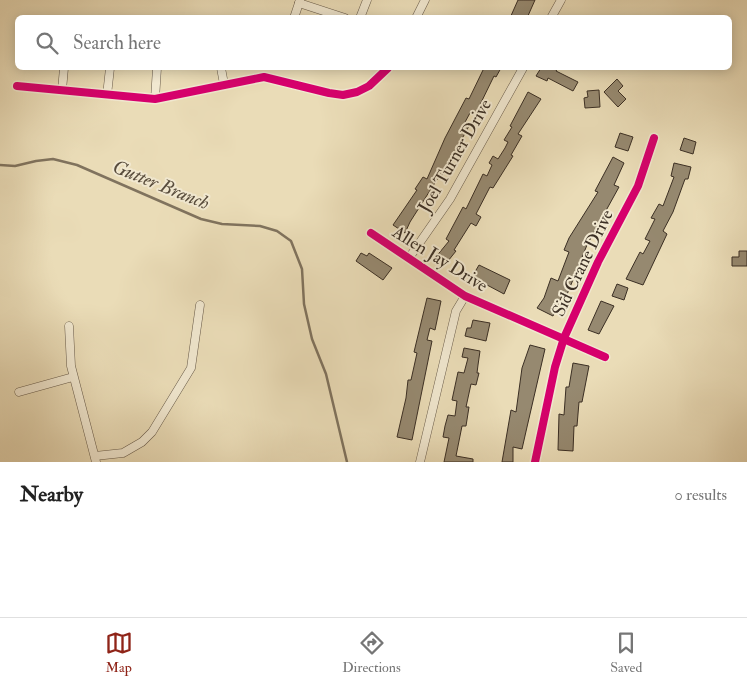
<!DOCTYPE html>
<html lang="en">
<head>
<meta charset="utf-8">
<style>
	body { margin:0; font-family:"IM FELL Double Pica",serif; background:#f6f6f6; color:#222 }
	.list { margin:0; padding:0; list-style:none }
	h2 { display:flex; justify-content:space-between; align-items:center; height:65px; margin:0; padding:0 20px; font-size:21px }
	h2 small { font-size:16px; font-weight:400; color:#767676 }
	.icon { flex:none; width:28px; height:28px; fill:none; stroke:currentColor; stroke-width:2; stroke-linecap:round; stroke-linejoin:round }
	.map { position:relative; flex:none; width:747px; height:462px; overflow:hidden }
	.search { position:absolute; background:#fff; box-shadow:0 2px 12px #0003; left:15px; right:15px; top:15px; height:55px; display:flex; align-items:center; gap:12px; box-sizing:border-box; padding:0 18px; border-radius:8px; color:#767676; font-size:19px }
	.sheet { height:155px; background:#fff }
	nav { display:flex; justify-content:space-around; align-items:center; box-sizing:border-box; height:70px; border-top:1px solid #e0e0e0; background:#fff; font-size:14px; color:#767676 }
	nav a { display:grid; justify-items:center; gap:2px }
	nav .on { color:#8f2418 }
	.map>svg:first-child { display:block }
	.lines { fill:none; stroke-linecap:round; stroke-linejoin:round }
	.stream { stroke:#80735e; stroke-width:2.5 }
	.building { fill:#968970; stroke:#3b2f24 }
	.minor-casing { stroke:#675a49; stroke-width:9 }
	.minor { stroke:#f1e8d0; stroke-width:8 }
	.cycleway-casing { stroke:#f1e8d0; stroke-width:11 }
	.cycleway { stroke:#d6006c; stroke-width:8 }
	.labels { text-anchor:middle; dominant-baseline:central; stroke-width:4; stroke-linejoin:round; paint-order:stroke }
	.street-label { font-size:18px; fill:#3b2f24; stroke:#f1e8d0 }
	.water-label { font-size:19px; font-style:italic; fill:#584c3c; stroke:#f1e8d0 }
</style>
</head>
<body>
<div class="map">
<svg width="747" height="462" viewBox="0 0 747 462">
	<rect width="100%" height="100%" fill="#eadcb7"/>
	<filter id="stains"><feTurbulence type="fractalNoise" baseFrequency=".004" numOctaves="4"/><feColorMatrix values="0 0 0 0 .2 0 0 0 0 .09 0 0 0 0 .02 0 0 0 .5 -.17"/></filter>
	<radialGradient id="worn" r=".72"><stop offset=".6" stop-color="#630" stop-opacity="0"/><stop offset="1" stop-color="#630" stop-opacity=".3"/></radialGradient>
	<g class="lines">
		<path class="stream" d="M0,165L15,166L36,161L53,159L77,165L201,219L222,224L260,226L277,231L291,241L302,269L304,304L312,339L326,374L347,462"/>
	</g>
	<g class="building">
		<path d="M518,0H535L527,18H510Z"/>
		<path d="M484,68H501L496,77L494,76L475,115L470,113L464,124L469,126L440,179L438,178L410,222L405,233L393,225L417,190L415,189L423,177L427,179L445,138L466,98L469,99Z"/>
		<path d="M541,68H558L556,71L578,82L573,91L548,78L547,81L536,76Z"/>
		<path d="M617,79L623,86L618,91L626,99L618,107L604,92Z"/>
		<path d="M599,90L600,107L585,108L584,98L588,97L587,91Z"/>
		<path d="M528,92L541,99L518,134L522,136L511,155L513,156L493,188L490,187L476,214L481,217L476,226L471,223L454,250L456,251L444,266L435,258L449,241L446,239L463,207L466,209L483,174L487,176L492,165L489,163L493,156L498,159L505,148L508,142L504,140L512,127L510,126Z"/>
		<path d="M620,133L633,137L628,151L615,147Z"/>
		<path d="M684,138L696,142L693,154L680,150Z"/>
		<path d="M613,157L624,163L614,185L619,187L587,245L566,297L562,296L553,316L537,308L544,298L551,278L558,281L569,252L564,250L569,238L598,192L595,191Z"/>
		<path d="M674,163L691,167L688,179H685L673,212L663,231L667,234L643,285L626,279L640,252L643,254L650,241L645,239L655,219L651,218L659,204L663,206L674,177L671,176Z"/>
		<path d="M739,251H747V266H732V257H739Z"/>
		<path d="M361,253L367,256L369,253L392,268L383,280L356,261Z"/>
		<path d="M479,265L510,280L504,294L472,277Z"/>
		<path d="M617,284L628,288L624,300L612,296Z"/>
		<path d="M427,298L441,301L435,330L430,328L427,340L432,341L412,440L397,437L406,398L408,380H411L417,353L414,352Z"/>
		<path d="M601,301L614,306L599,334L588,330Z"/>
		<path d="M473,320L490,323L486,341L465,336L467,328H471Z"/>
		<path d="M530,345L545,349L527,427L522,449L513,447V462H502L511,410L516,412L522,368Z"/>
		<path d="M464,348L480,351L478,365L477,373H479L476,385L471,384L466,407H469L466,426H462L456,456L473,459V462H444L449,438L443,437L445,426L448,415L455,416L457,401L452,400L458,372L464,373L468,358L462,357Z"/>
		<path d="M573,363L589,366L582,402H579L577,426H574L573,451L558,450L559,414L564,415L566,387H569Z"/>
	</g>
	<g class="lines">
		<defs>
			<g id="minor">
				<path d="M299,3L345,18"/>
				<path d="M294,18L300,0"/>
				<path d="M360,18L367,0"/>
				<path d="M416,18L425,0"/>
				<path d="M551,18L561,0"/>
				<path d="M221,68L224,84"/>
				<path d="M17,86L155,99L264,77L329,93L343,95L357,92L369,86L388,68"/>
				<path d="M62,90L64,68"/>
				<path d="M107,95L110,68"/>
				<path d="M155,99L157,68"/>
				<path d="M371,233L465,296L605,357"/>
				<path d="M409,258L450,199L523,68"/>
				<path d="M69,326L71,366L96,462"/>
				<path d="M19,392L73,377"/>
				<path d="M95,456L123,453L142,442L152,432L191,368L200,305"/>
				<path d="M420,462L456,311L465,296"/>
				<path d="M535,462L555,367L564,338L598,262L638,186L654,138"/>
			</g>
		</defs>
		<use href="#minor" class="minor-casing"/>
		<use href="#minor" class="minor"/>
		<defs>
			<g id="cycleway">
				<path d="M17,86L155,99L264,77L329,93L343,95L357,92L369,86L388,68"/>
				<path d="M371,233L465,296L605,357"/>
				<path d="M535,462L555,367L564,338L598,262L638,186L654,138"/>
			</g>
		</defs>
		<use href="#cycleway" class="cycleway-casing"/>
		<use href="#cycleway" class="cycleway"/>
	</g>
	<g class="labels">
		<g class="street-label">
			<text transform="translate(455 156) rotate(-60)">Joel Turner Drive</text>
			<text transform="translate(440 259) rotate(32)">Allen Jay Drive</text>
			<text transform="translate(583 263) rotate(-64)">Sid Crane Drive</text>
		</g>
		<g class="water-label">
			<text transform="translate(161 185) rotate(22)">Gutter Branch</text>
		</g>
	</g>
	<rect width="100%" height="100%" filter="url(#stains)"/>
	<rect width="100%" height="100%" fill="url(#worn)"/>
</svg>
<div class="search"><svg class="icon" aria-label="search" viewBox="0 0 24 24"><circle cx="10" cy="10" r="6"/><path d="M15 15l6 6"/></svg>Search here</div>
</div>
<section class="sheet">
<h2>Nearby<small>0 results</small></h2>
<ul class="list">
</ul>
</section>
<nav>
<a class="on"><svg class="icon" aria-label="map" viewBox="0 0 24 24"><path d="M3 6l6-2 6 2 6-2v14l-6 2-6-2-6 2zM9 4v14M15 6v14"/></svg>Map</a>
<a><svg class="icon" aria-label="directions" viewBox="0 0 24 24"><path d="M12 3l9 9-9 9-9-9zM9 14v-3h6M13 9l2 2-2 2"/></svg>Directions</a>
<a><svg class="icon" aria-label="saved" viewBox="0 0 24 24"><path d="M7 4h10v16l-5-4-5 4z"/></svg>Saved</a>
</nav>
</body>
</html>
